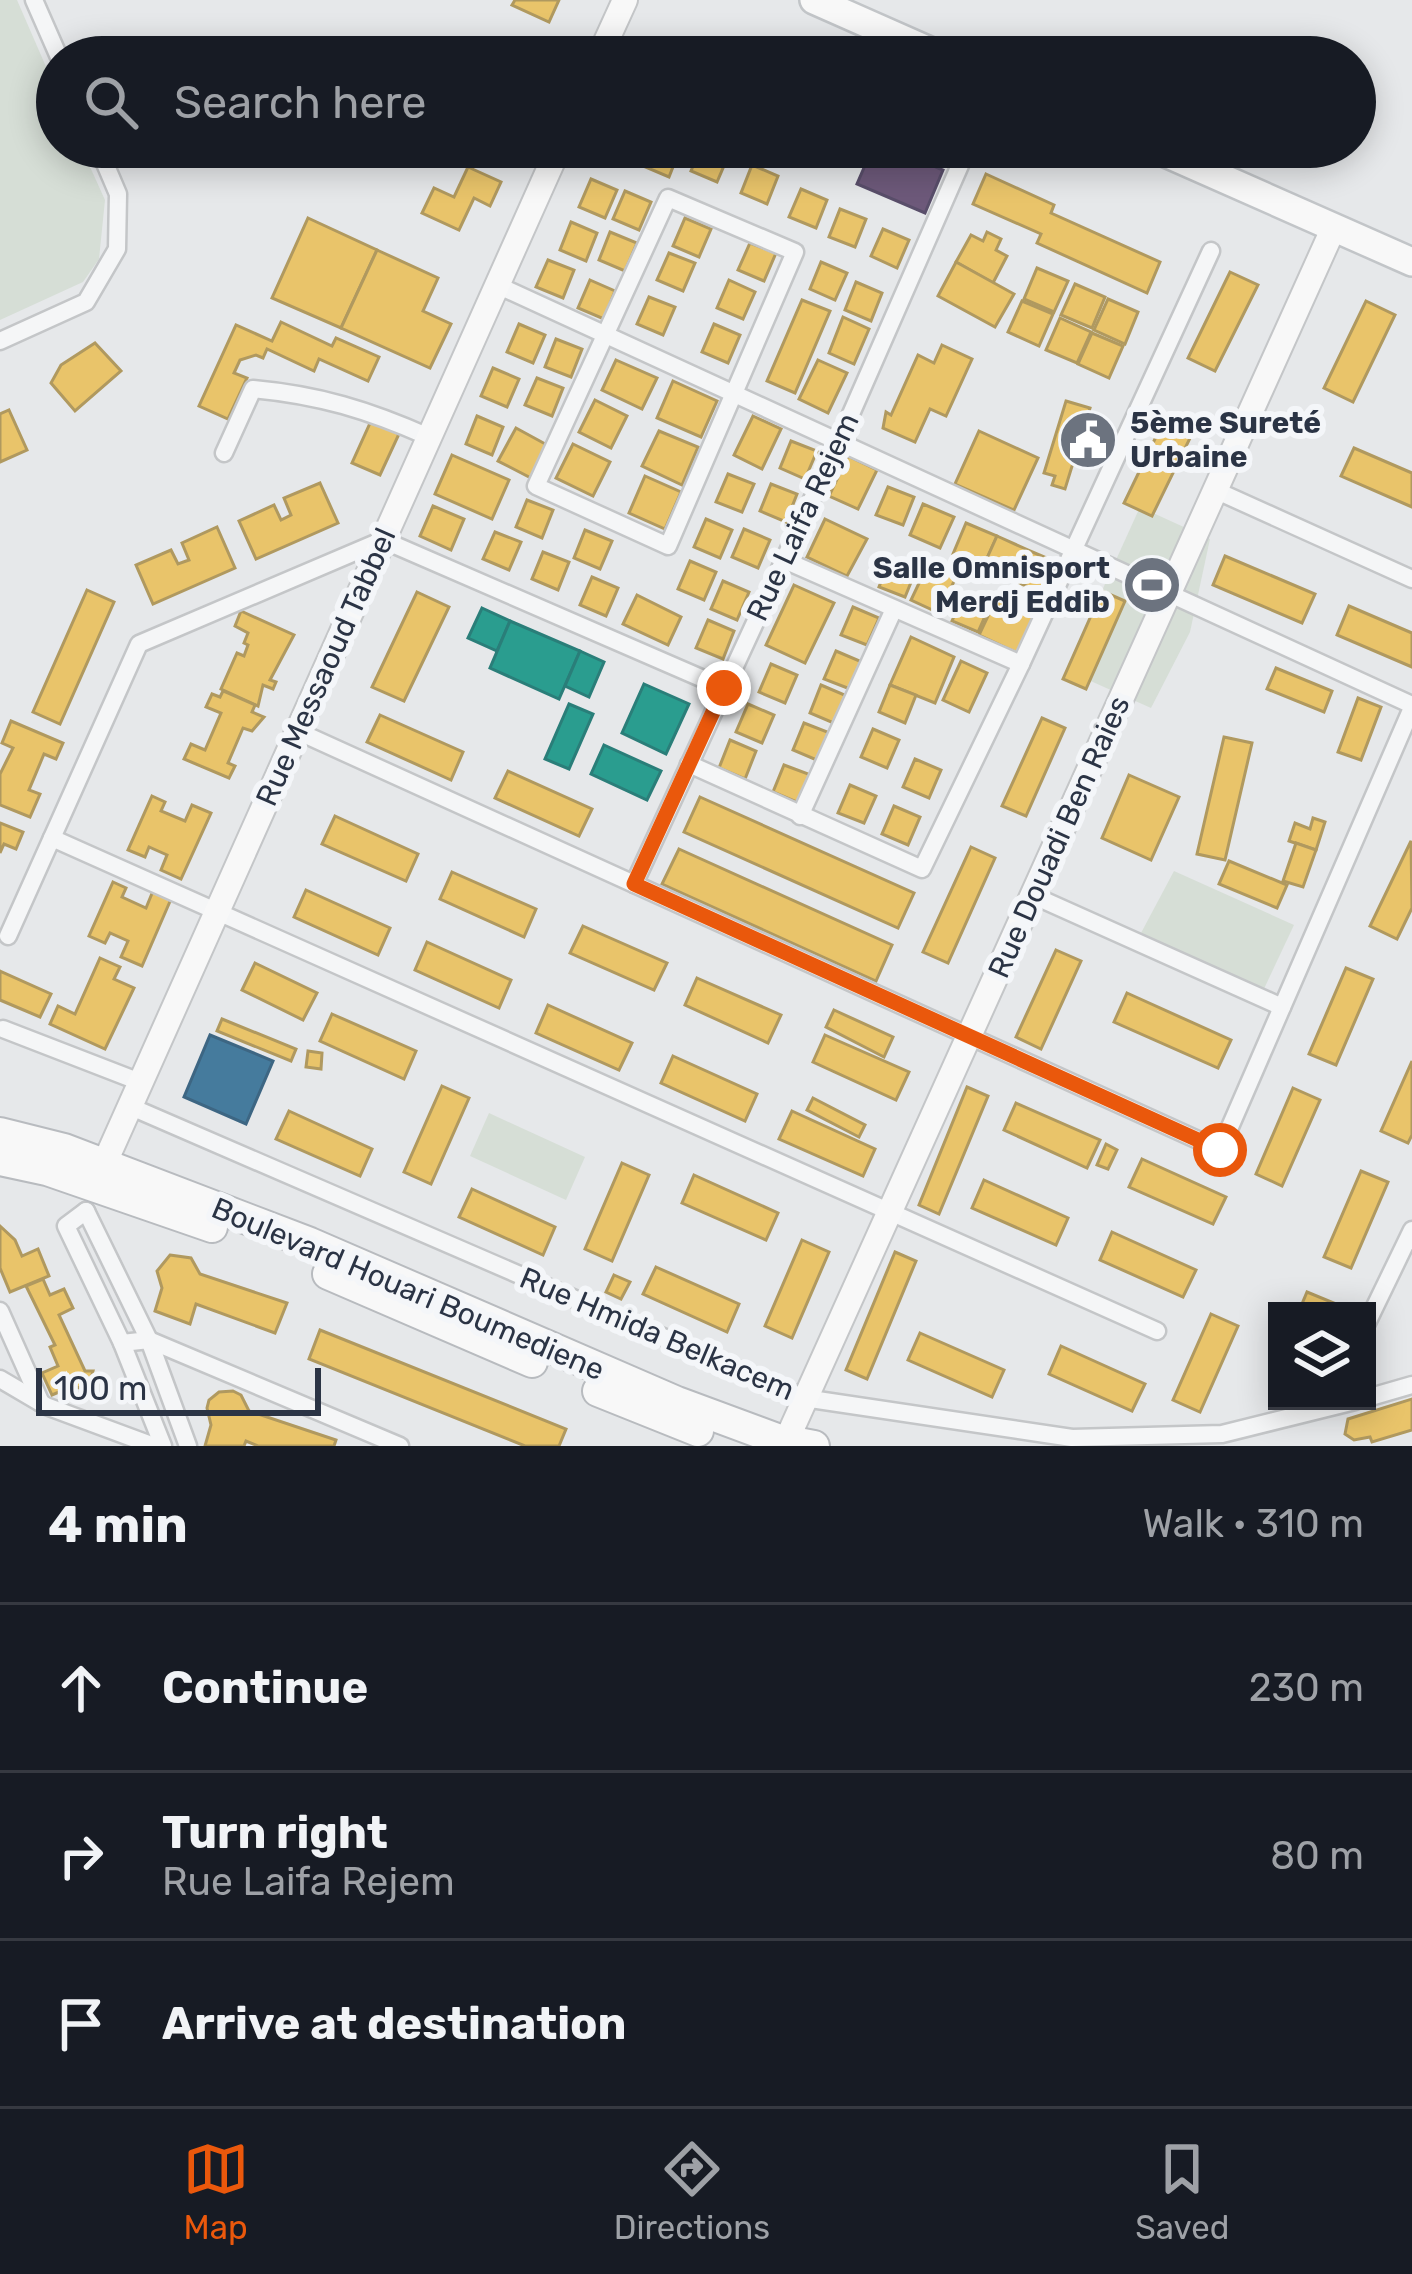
<!DOCTYPE html>
<html lang="en">
<head>
<meta charset="utf-8">
<style>
	body { margin:0; font-family:Rubik,sans-serif; background:#242831; color:#f1f3f6 }
	.controls { position:absolute; right:36px; bottom:36px; display:grid; overflow:hidden; border-radius:0px; box-shadow:0 6px 30px #0003 }
	.controls button { width:108px; height:108px; display:grid; place-items:center; padding:0; border:0; border-bottom:3px solid #363941; background:#171b24; color:#f1f3f6; font:60px sans-serif }
	.scale { position:absolute; left:36px; bottom:30px; width:285px; box-sizing:border-box; padding-left:12px; border:6px solid #2b3445; border-top:0; font-size:33px; line-height:42px; white-space:nowrap; color:#2b3445; -webkit-text-stroke:9px #f4f6f9; paint-order:stroke }
	.stop { position:absolute; width:36px; height:36px; margin:-27px; border:9px solid #ea580c; border-radius:50%; background:#fff }
	.stop.end { background:#ea580c; border-color:#fff; box-shadow:0 3px 12px #0008 }
	.list { margin:0; padding:0; list-style:none }
	h2 { display:flex; justify-content:space-between; align-items:center; height:156px; margin:0; padding:0 48px; font-size:51px }
	h2 small { font-size:39px; font-weight:400; color:#9ea1a6 }
	.list li { display:grid; grid-template-columns:78px 1fr auto; gap:36px; align-items:center; box-sizing:border-box; height:168px; padding:0 48px; border-top:3px solid #363941 }
	.list b { display:block; font-size:45px; white-space:nowrap }
	.list p { margin:0; font-size:39px; white-space:nowrap; color:#9ea1a6 }
	.list em { font-size:39px; font-style:normal; color:#9ea1a6 }
	.icon { flex:none; width:66px; height:66px; fill:none; stroke:currentColor; stroke-width:2; stroke-linecap:round; stroke-linejoin:round }
	.map { position:relative; flex:none; width:1412px; height:1446px; overflow:hidden }
	.search { position:absolute; background:#171b24; box-shadow:0 6px 30px #0003; left:36px; right:36px; top:36px; height:132px; display:flex; align-items:center; gap:30px; box-sizing:border-box; padding:0 42px; border-radius:66px; color:#9ea1a6; font-size:45px }
	.sheet { height:660px; background:#171b24 }
	nav { display:flex; justify-content:space-around; align-items:center; box-sizing:border-box; height:168px; border-top:3px solid #363941; background:#171b24; font-size:33px; color:#9ea1a6 }
	nav a { display:grid; justify-items:center; gap:6px }
	nav .on { color:#ea580c }
	.map>svg:first-child { display:block }
	.green { fill:#d6ded6 }
	.homes { fill:#e9c46a; stroke:#b0995f; stroke-width:3 }
	.offices { fill:#6d597a; stroke:#594e6a; stroke-width:3 }
	.schools { fill:#2a9d8f; stroke:#2a7e79; stroke-width:3 }
	.public { fill:#457b9d; stroke:#3d6683; stroke-width:3 }
	.lines { fill:none; stroke-linecap:round; stroke-linejoin:round }
	.street-casing { stroke:#c4c6c8; stroke-width:21 }
	.secondary-casing { stroke:#c4c6c8; stroke-width:28 }
	.primary-casing { stroke:#c2c5c8; stroke-width:32 }
	.highway-casing { stroke:#b8bbbf; stroke-width:34 }
	.street { stroke:#f5f6f7; stroke-width:16 }
	.secondary { stroke:#f8f8f8; stroke-width:24 }
	.primary { stroke:#f8f8f8; stroke-width:27 }
	.highway { stroke:#f8f8f8; stroke-width:30 }
	.route { stroke:#ea580c; stroke-width:15 }
	.labels { text-anchor:middle; dominant-baseline:central; stroke-width:12; stroke-linejoin:round; paint-order:stroke }
	.poi-label { font-size:30px; font-weight:bold; fill:#2b3445; stroke:#f4f6f9; text-anchor:start }
	.street-label { font-size:30px; fill:#2b3445; stroke:#f4f6f9 }
</style>
</head>
<body>
<div class="map">
<svg width="1412" height="1446" viewBox="0 0 1412 1446">
	<rect width="100%" height="100%" fill="#e6e8ea"/>
	<g class="green">
		<path d="M0,0H17L57,92V147H81L105,200L99,259L83,282L0,320Z"/>
		<path d="M1140,507L1210,539L1190,632L1151,708L1066,670Z"/>
		<path d="M1174,871L1294,925L1263,991L1141,933Z"/>
		<path d="M489,1113L585,1157L566,1200L470,1156Z"/>
	</g>
	<g class="homes">
		<path d="M515,0H559L549,22L512,5Z"/>
		<path d="M361,147H405L397,164Z"/>
		<path d="M651,147L680,149L669,177L643,166Z"/>
		<path d="M701,147L729,154L717,182L691,171Z"/>
		<path d="M752,165L778,176L767,204L741,193Z"/>
		<path d="M468,167L501,182L490,206L474,198L459,230L422,213L434,188L454,197Z"/>
		<path d="M986,174L1054,205L1051,213L1160,262L1147,293L1037,243L1041,234L973,204Z"/>
		<path d="M591,179L617,190L605,218L579,207Z"/>
		<path d="M801,189L827,200L816,228L789,217Z"/>
		<path d="M625,191L651,202L639,230L613,219Z"/>
		<path d="M840,209L866,219L855,247L829,237Z"/>
		<path d="M308,218L377,250L341,328L272,298Z"/>
		<path d="M685,218L711,229L699,257L673,246Z"/>
		<path d="M571,222L597,233L586,261L560,250Z"/>
		<path d="M883,229L909,240L897,268L871,256Z"/>
		<path d="M610,232L637,243L625,271L599,260Z"/>
		<path d="M987,232L1001,239L996,250L1007,256L993,283L956,262L971,235L983,241Z"/>
		<path d="M750,243L776,253L764,281L738,270Z"/>
		<path d="M377,250L438,278L423,311L451,324L430,368L341,328Z"/>
		<path d="M669,253L695,263L683,291L657,280Z"/>
		<path d="M548,260L574,270L563,298L536,287Z"/>
		<path d="M821,262L847,273L835,300L810,289Z"/>
		<path d="M956,262L1014,294L995,327L938,296Z"/>
		<path d="M1037,268L1068,281L1054,312L1024,299Z"/>
		<path d="M1230,272L1258,285L1215,371L1188,358Z"/>
		<path d="M590,280L615,291L604,319L578,308Z"/>
		<path d="M729,280L755,292L743,319L717,308Z"/>
		<path d="M856,282L882,293L871,321L845,310Z"/>
		<path d="M1075,284L1105,297L1092,328L1061,315Z"/>
		<path d="M649,297L675,307L663,335L637,324Z"/>
		<path d="M1108,299L1138,312L1125,344L1094,330Z"/>
		<path d="M802,300L830,311L795,393L767,381Z"/>
		<path d="M1022,301L1053,314L1039,346L1008,332Z"/>
		<path d="M1366,301L1395,315L1353,402L1324,388Z"/>
		<path d="M843,317L869,329L854,364L829,353Z"/>
		<path d="M1060,318L1091,332L1077,363L1046,350Z"/>
		<path d="M281,322L332,346L336,338L379,357L368,381L319,359L314,371L267,349L263,358L256,355L240,360L234,373L247,378L228,419L199,406L236,325L272,341Z"/>
		<path d="M519,324L545,335L533,363L507,352Z"/>
		<path d="M714,324L740,335L728,363L702,352Z"/>
		<path d="M1092,333L1123,346L1109,378L1078,364Z"/>
		<path d="M556,339L582,349L571,377L545,367Z"/>
		<path d="M95,343L121,371L75,411L51,383L61,365Z"/>
		<path d="M942,345L972,359L946,416L930,409L915,442L883,428L886,412L891,415L918,355L934,363Z"/>
		<path d="M616,360L657,378L642,409L602,390Z"/>
		<path d="M818,360L847,373L828,413L799,399Z"/>
		<path d="M493,368L519,379L507,407L481,396Z"/>
		<path d="M537,378L563,388L552,416L525,405Z"/>
		<path d="M673,381L717,401L701,437L657,418Z"/>
		<path d="M595,400L627,416L611,448L579,432Z"/>
		<path d="M1066,401L1090,408L1065,489L1052,485L1055,476L1044,473Z"/>
		<path d="M9,410L27,450L0,462V414Z"/>
		<path d="M477,416L503,427L492,455L466,444Z"/>
		<path d="M753,416L781,429L762,469L734,455Z"/>
		<path d="M1166,416L1194,430L1152,516L1124,503Z"/>
		<path d="M371,421L399,434L380,475L352,463Z"/>
		<path d="M516,428L549,446L531,478L498,461Z"/>
		<path d="M659,431L698,447L682,485L642,466Z"/>
		<path d="M979,431L1038,458L1014,510L955,484Z"/>
		<path d="M791,441L817,451L805,479L780,468Z"/>
		<path d="M573,444L610,462L593,496L556,478Z"/>
		<path d="M1354,448L1412,473V507L1341,476Z"/>
		<path d="M452,455L509,480L492,519L435,494Z"/>
		<path d="M848,456L877,470L858,509L829,496Z"/>
		<path d="M728,474L754,484L742,512L716,502Z"/>
		<path d="M645,476L681,492L665,529L629,513Z"/>
		<path d="M320,483L338,523L256,559L239,521L274,505L281,520L291,515L284,498Z"/>
		<path d="M771,484L797,494L786,522L760,511Z"/>
		<path d="M888,487L914,497L903,525L876,515Z"/>
		<path d="M527,500L553,510L542,538L516,527Z"/>
		<path d="M923,504L954,517L940,548L910,535Z"/>
		<path d="M433,506L464,519L451,550L420,536Z"/>
		<path d="M706,519L732,530L720,558L694,547Z"/>
		<path d="M825,519L867,539L847,576L807,557Z"/>
		<path d="M966,523L997,536L983,567L953,554Z"/>
		<path d="M217,527L235,568L153,604L136,565L171,550L178,564L189,560L182,543Z"/>
		<path d="M744,529L770,540L758,568L732,557Z"/>
		<path d="M585,530L612,541L600,569L574,558Z"/>
		<path d="M495,532L521,542L509,570L483,559Z"/>
		<path d="M997,536L1028,550L1015,581L983,567Z"/>
		<path d="M1030,551L1061,564L1047,595L1017,582Z"/>
		<path d="M543,552L569,562L558,590L532,579Z"/>
		<path d="M1225,556L1315,594L1302,623L1213,585Z"/>
		<path d="M890,559L916,570L905,597L879,587Z"/>
		<path d="M930,560L958,573L939,613L911,600Z"/>
		<path d="M690,561L716,572L704,600L678,589Z"/>
		<path d="M592,577L618,588L606,616L580,605Z"/>
		<path d="M723,581L749,592L737,620L711,609Z"/>
		<path d="M794,585L834,603L805,663L766,645Z"/>
		<path d="M87,590L114,602L60,724L33,712Z"/>
		<path d="M1102,591L1125,601L1086,689L1063,679Z"/>
		<path d="M417,592L449,607L404,701L372,687Z"/>
		<path d="M964,594L990,605L978,632L952,621Z"/>
		<path d="M637,595L681,617L668,645L623,624Z"/>
		<path d="M997,597L1039,617L1019,654L979,635Z"/>
		<path d="M1349,606L1412,633V667L1337,635Z"/>
		<path d="M853,607L879,618L867,645L841,635Z"/>
		<path d="M241,611L294,635L270,680L276,682L273,689L263,685L258,706L221,689L237,653L244,656L248,645L244,643L248,633L235,626Z"/>
		<path d="M708,620L734,631L723,659L696,648Z"/>
		<path d="M911,637L954,657L935,703L890,685Z"/>
		<path d="M836,651L862,662L850,689L824,679Z"/>
		<path d="M961,661L987,673L969,712L943,700Z"/>
		<path d="M771,664L797,675L785,703L759,692Z"/>
		<path d="M1276,668L1332,691L1324,712L1267,689Z"/>
		<path d="M821,685L847,696L836,724L810,713Z"/>
		<path d="M890,685L916,695L905,723L879,712Z"/>
		<path d="M223,691L255,705L252,712L264,717L252,731L243,728L228,763L235,766L229,778L184,759L191,744L205,750L221,713L206,707L212,694L220,697Z"/>
		<path d="M1358,698L1381,707L1361,760L1338,752Z"/>
		<path d="M748,704L774,715L762,743L736,732Z"/>
		<path d="M380,715L463,752L451,780L367,742Z"/>
		<path d="M1042,718L1065,728L1026,816L1002,806Z"/>
		<path d="M11,721L63,743L56,759L44,754L29,790L40,794L30,817L0,805V774L13,748L2,743Z"/>
		<path d="M804,723L830,733L819,761L793,750Z"/>
		<path d="M873,729L899,740L887,768L861,757Z"/>
		<path d="M1224,737L1252,743L1225,860L1197,854Z"/>
		<path d="M730,740L756,751L745,779L719,768Z"/>
		<path d="M915,759L941,770L929,798L903,787Z"/>
		<path d="M784,765L811,775L799,803L773,792Z"/>
		<path d="M508,771L592,809L579,836L495,798Z"/>
		<path d="M1129,775L1179,797L1151,860L1102,838Z"/>
		<path d="M850,785L876,796L864,823L838,813Z"/>
		<path d="M152,796L165,802L161,811L185,821L192,805L211,813L181,879L161,870L167,855L149,847L145,857L128,850Z"/>
		<path d="M700,797L914,893L898,928L684,832Z"/>
		<path d="M894,806L920,817L908,845L882,834Z"/>
		<path d="M335,816L418,854L406,881L322,844Z"/>
		<path d="M1313,818L1325,822L1316,850L1289,841L1295,823L1310,829Z"/>
		<path d="M0,823L23,832L16,849L4,844L0,853Z"/>
		<path d="M1411,841L1412,908L1397,939L1370,926Z"/>
		<path d="M1296,843L1316,850L1303,887L1283,881Z"/>
		<path d="M971,847L995,858L948,963L923,952Z"/>
		<path d="M679,849L892,945L876,981L662,884Z"/>
		<path d="M1229,861L1287,885L1277,908L1219,884Z"/>
		<path d="M452,872L536,909L524,937L440,899Z"/>
		<path d="M113,882L126,888L122,897L146,908L153,891L171,899L142,966L121,957L128,941L110,933L105,943L89,936Z"/>
		<path d="M306,890L390,928L378,955L294,917Z"/>
		<path d="M583,926L667,963L654,990L570,953Z"/>
		<path d="M427,942L511,980L499,1008L415,970Z"/>
		<path d="M1056,950L1081,961L1041,1049L1016,1037Z"/>
		<path d="M100,958L120,967L114,979L134,988L105,1049L50,1024L58,1006L75,1014Z"/>
		<path d="M255,963L317,993L303,1020L242,990Z"/>
		<path d="M1346,968L1373,979L1336,1065L1309,1054Z"/>
		<path d="M0,971L51,994L40,1017L0,1000Z"/>
		<path d="M697,978L781,1015L768,1043L685,1005Z"/>
		<path d="M1127,993L1231,1040L1218,1068L1114,1022Z"/>
		<path d="M548,1005L632,1043L619,1070L536,1033Z"/>
		<path d="M834,1010L893,1037L884,1057L826,1027Z"/>
		<path d="M332,1014L416,1051L404,1079L320,1041Z"/>
		<path d="M222,1019L296,1049L291,1061L217,1031Z"/>
		<path d="M825,1035L909,1072L896,1100L813,1062Z"/>
		<path d="M308,1051L322,1053L321,1069L306,1067Z"/>
		<path d="M673,1056L757,1094L745,1121L661,1083Z"/>
		<path d="M1412,1061V1135L1408,1143L1381,1131Z"/>
		<path d="M442,1086L469,1098L431,1184L404,1172Z"/>
		<path d="M967,1087L988,1096L939,1214L919,1205Z"/>
		<path d="M1293,1088L1320,1100L1282,1186L1256,1174Z"/>
		<path d="M813,1098L865,1125L859,1137L807,1110Z"/>
		<path d="M1016,1103L1100,1140L1087,1168L1004,1130Z"/>
		<path d="M289,1111L372,1149L360,1176L276,1139Z"/>
		<path d="M792,1111L875,1149L863,1176L779,1139Z"/>
		<path d="M1106,1144L1117,1150L1108,1169L1097,1165Z"/>
		<path d="M1142,1159L1226,1197L1213,1224L1129,1187Z"/>
		<path d="M622,1163L649,1175L612,1261L585,1249Z"/>
		<path d="M1361,1171L1388,1182L1351,1268L1324,1257Z"/>
		<path d="M694,1175L778,1213L766,1240L682,1203Z"/>
		<path d="M984,1180L1068,1218L1056,1245L972,1208Z"/>
		<path d="M472,1189L555,1227L543,1255L459,1217Z"/>
		<path d="M0,1226L15,1240L22,1256L38,1249L49,1276L10,1292L0,1268Z"/>
		<path d="M1112,1232L1196,1270L1183,1297L1100,1260Z"/>
		<path d="M802,1240L829,1252L792,1338L765,1326Z"/>
		<path d="M895,1252L916,1261L867,1379L846,1370Z"/>
		<path d="M170,1255L191,1258L200,1274L287,1303L275,1333L196,1304L190,1324L155,1311L162,1288L157,1271Z"/>
		<path d="M656,1267L739,1304L727,1332L643,1294Z"/>
		<path d="M614,1275L630,1282L621,1299L606,1292Z"/>
		<path d="M43,1279L50,1295L64,1289L73,1308L59,1315L85,1371H93L89,1385L83,1389L73,1386L52,1395L42,1373L58,1366L50,1347L55,1345L26,1286Z"/>
		<path d="M1307,1292L1334,1303L1331,1311H1299Z"/>
		<path d="M1211,1314L1238,1326L1200,1412L1173,1400Z"/>
		<path d="M320,1330L566,1429L559,1446H525L309,1359Z"/>
		<path d="M920,1333L1004,1370L992,1397L908,1360Z"/>
		<path d="M1061,1346L1145,1384L1132,1411L1049,1374Z"/>
		<path d="M233,1391L241,1395L249,1411L336,1440L334,1446H258L246,1441L244,1446H205L211,1425L207,1408L209,1400L219,1392Z"/>
		<path d="M1412,1399V1430L1372,1442L1370,1437L1354,1440L1345,1434L1348,1419Z"/>
	</g>
	<path class="offices" d="M873,147H889L943,170L925,213L857,184Z"/>
	<g class="schools">
		<path d="M482,608L510,621L497,651L468,638Z"/>
		<path d="M510,621L580,651L559,699L490,668Z"/>
		<path d="M580,651L604,662L589,697L565,686Z"/>
		<path d="M644,684L689,704L666,754L622,733Z"/>
		<path d="M569,704L593,714L569,769L545,759Z"/>
		<path d="M604,745L661,771L647,800L591,774Z"/>
	</g>
	<path class="public" d="M210,1035L273,1061L246,1124L184,1097Z"/>
	<g class="lines">
		<defs>
			<g id="street">
				<path d="M34,0L59,57"/>
				<path d="M607,41L644,57"/>
				<path d="M668,198L795,252L668,546L536,486Z"/>
				<path d="M497,285L1412,705"/>
				<path d="M0,341L86,302L117,249L118,194L98,147"/>
				<path d="M224,453L253,389C319,395 368,410 429,437"/>
				<path d="M1215,490L1412,579"/>
				<path d="M1021,664L1211,251"/>
				<path d="M297,731L1220,1150L1412,708"/>
				<path d="M689,764L922,869L1021,664L784,560"/>
				<path d="M800,816L894,609"/>
				<path d="M52,838L1157,1331"/>
				<path d="M634,884L840,439L968,147"/>
				<path d="M1032,895L1282,1007"/>
				<path d="M8,936L139,644L383,540L724,688"/>
				<path d="M3,1029L140,1082"/>
				<path d="M129,1106L804,1398L1072,1438L1222,1434L1355,1401"/>
				<path d="M86,1211L66,1226L122,1343L163,1446"/>
				<path d="M86,1211L149,1340L188,1446"/>
				<path d="M0,1311L41,1403"/>
				<path d="M1367,1323L1412,1230"/>
				<path d="M122,1343L149,1340L400,1446"/>
				<path d="M0,1379L46,1406L154,1446"/>
				<path d="M1367,1398L1412,1385"/>
			</g>
			<g id="secondary">
				<path d="M599,57L625,0"/>
				<path d="M97,1180L559,147"/>
				<path d="M784,1446L1334,227"/>
			</g>
			<g id="primary">
				<path d="M814,0L943,57"/>
				<path d="M1152,147L1412,262"/>
			</g>
			<g id="highway">
				<path d="M0,1133L64,1149L310,1243L677,1402L777,1439L814,1446"/>
				<path d="M0,1160L47,1170L212,1227"/>
				<path d="M328,1274L532,1362"/>
				<path d="M598,1391L698,1431"/>
			</g>
		</defs>
		<use href="#street" class="street-casing"/>
		<use href="#secondary" class="secondary-casing"/>
		<use href="#primary" class="primary-casing"/>
		<use href="#highway" class="highway-casing"/>
		<use href="#street" class="street"/>
		<use href="#secondary" class="secondary"/>
		<use href="#primary" class="primary"/>
		<use href="#highway" class="highway"/>
	</g>
	<g class="lines">
		<path class="route" d="M724,688L634,884L1220,1150"/>
	</g>
	<defs>
		<symbol id="civic-disc" viewBox="-11 -11 22 22"><circle r="9.5" fill="#6c737f" stroke="#f4f6f9"/><path d="M-.6-6.5H3V-4.5H.6V-3L4-1V1h2V6H-6V1h2V-1L-.6-3ZM-1.2 2.5V6h2.4V2.5Z" fill="#fff"/></symbol>
		<symbol id="stadium-disc" viewBox="-11 -11 22 22"><circle r="9.5" fill="#6c737f" stroke="#f4f6f9"/><path d="M0-5a6.5 5 0 1 0 0 10a6.5 5 0 1 0 0-10ZM-3.5-1.8h7v3.6h-7Z" fill="#fff"/></symbol>
	</defs>
	<g fill-rule="evenodd">
		<use href="#civic-disc" x="1055" y="407" width="66" height="66"/>
		<use href="#stadium-disc" x="1119" y="552" width="66" height="66"/>
	</g>
	<g class="labels">
		<g class="poi-label">
			<text x="1130" y="423">5ème Sureté<tspan x="1130" dy="34">Urbaine</tspan></text>
			<text x="1110" y="568" text-anchor="end">Salle Omnisport<tspan x="1110" dy="34">Merdj Eddib</tspan></text>
		</g>
		<g class="street-label">
			<text transform="translate(803 517) rotate(-65)">Rue Laifa Rejem</text>
			<text transform="translate(326 667) rotate(-66)">Rue Messaoud Tabbel</text>
			<text transform="translate(1059 837) rotate(-66)">Rue Douadi Ben Raies</text>
			<text transform="translate(408 1289) rotate(23)">Boulevard Houari Boumediene</text>
			<text transform="translate(657 1334) rotate(23)">Rue Hmida Belkacem</text>
		</g>
	</g>
</svg>
<div class="controls">
<button><svg class="icon" aria-label="layers" viewBox="0 0 24 24"><path d="M12 4l9 5-9 5-9-5zM3 14l9 5 9-5"/></svg></button>
</div>
<div class="scale">100 m</div>
<div class="stop" style="left:1220px;top:1150px"></div>
<div class="stop end" style="left:724px;top:688px"></div>
<div class="search"><svg class="icon" aria-label="search" viewBox="0 0 24 24"><circle cx="10" cy="10" r="6"/><path d="M15 15l6 6"/></svg>Search here</div>
</div>
<section class="sheet">
<h2>4 min<small>Walk · 310 m</small></h2>
<ul class="list">
<li><svg class="icon" aria-label="ahead" viewBox="0 0 24 24"><path d="M12 20V5M6 11l6-6 6 6"/></svg><div><b>Continue</b></div><em>230 m</em></li>
<li><svg class="icon" aria-label="right" viewBox="0 0 24 24"><path d="M7 20v-9h11M14 6l5 5-5 5"/></svg><div><b>Turn right</b><p>Rue Laifa Rejem</p></div><em>80 m</em></li>
<li><svg class="icon" aria-label="arrive" viewBox="0 0 24 24"><path d="M6 21V4h12l-3 4 3 4H6"/></svg><div><b>Arrive at destination</b></div></li>
</ul>
</section>
<nav>
<a class="on"><svg class="icon" aria-label="map" viewBox="0 0 24 24"><path d="M3 6l6-2 6 2 6-2v14l-6 2-6-2-6 2zM9 4v14M15 6v14"/></svg>Map</a>
<a><svg class="icon" aria-label="directions" viewBox="0 0 24 24"><path d="M12 3l9 9-9 9-9-9zM9 14v-3h6M13 9l2 2-2 2"/></svg>Directions</a>
<a><svg class="icon" aria-label="saved" viewBox="0 0 24 24"><path d="M7 4h10v16l-5-4-5 4z"/></svg>Saved</a>
</nav>
</body>
</html>
